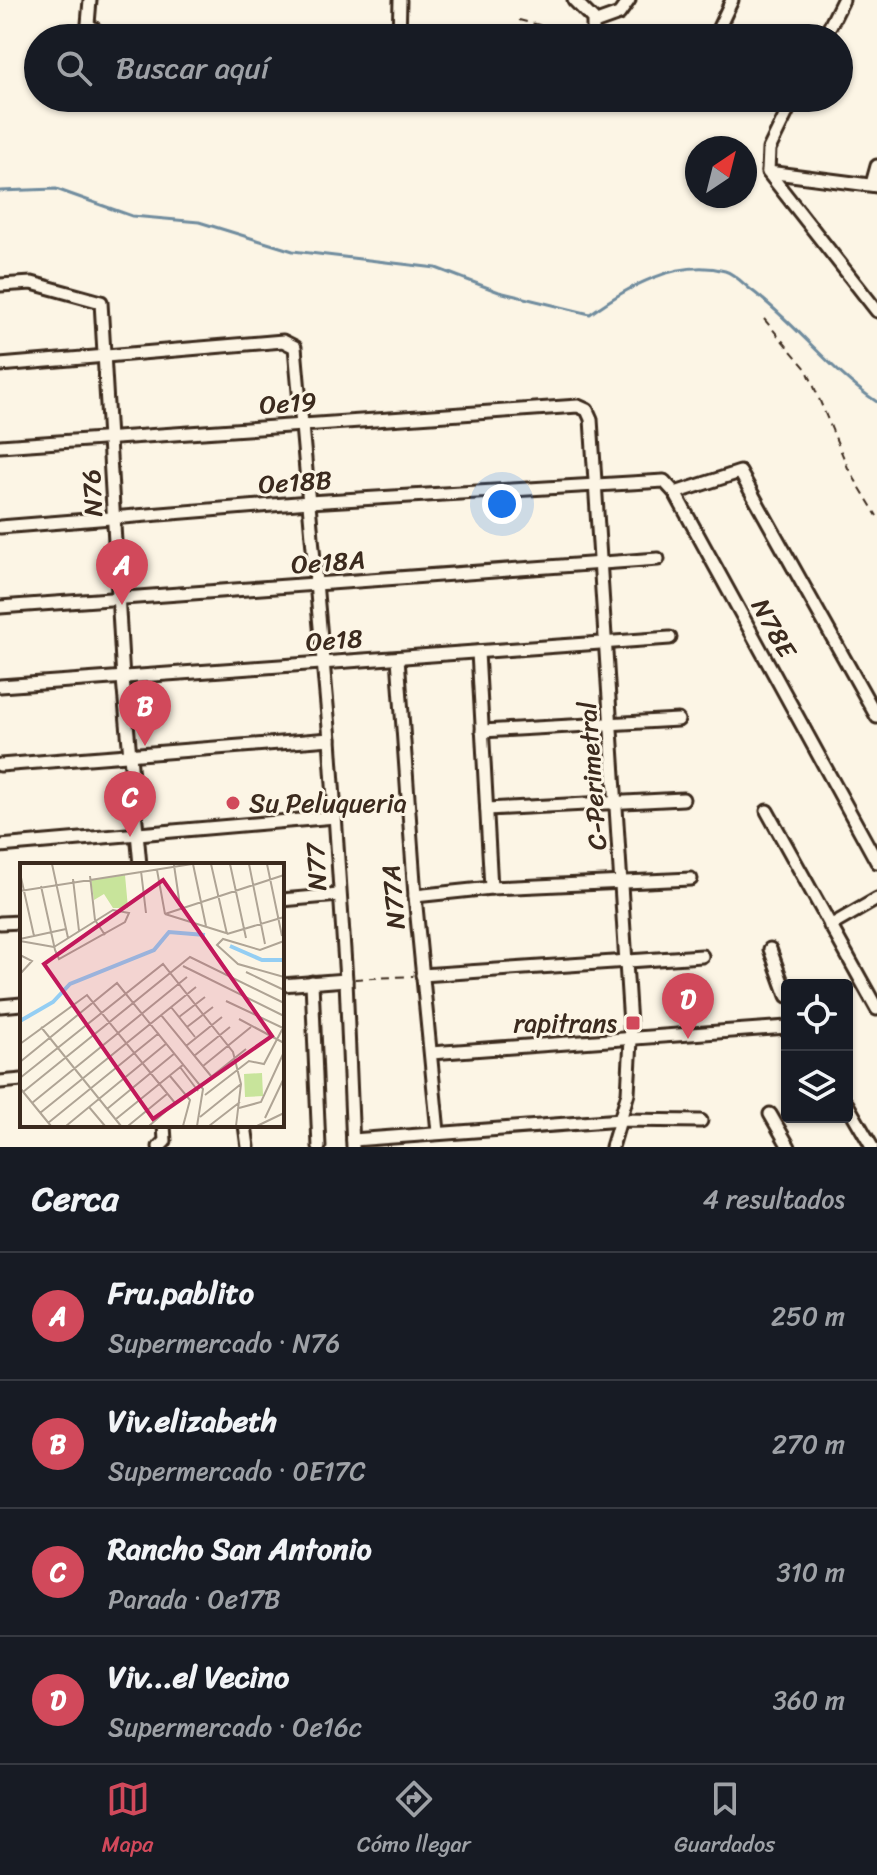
<!DOCTYPE html>
<html lang="es">
<head>
<meta charset="utf-8">
<style>
	body { margin:0; font-family:Sriracha,sans-serif; background:#242831; color:#f1f3f6 }
	.controls { position:absolute; right:24px; bottom:24px; display:grid; overflow:hidden; border-radius:8px; box-shadow:0 2px 6px #0004 }
	.controls button { width:72px; height:72px; display:grid; place-items:center; padding:0; border:0; border-bottom:2px solid #363941; background:#171b24; color:#f1f3f6; font:40px sans-serif }
	.compass { position:absolute; left:685px; top:136px; width:72px; height:72px; border-radius:50%; background:#171b24; box-shadow:0 2px 6px #0004; rotate:35deg }
	.you { position:absolute; left:502px; top:504px; width:28px; height:28px; margin:-20px; border:6px solid #fff; border-radius:50%; background:#1a73e8; box-shadow:0 0 0 12px #1a73e833 }
	.badge { display:grid; place-items:center; width:52px; height:52px; border-radius:50%; background:#d1495b; color:#fff; font-size:26px; font-weight:700 }
	.pin { position:absolute; translate:-50% -66px; filter:drop-shadow(0 2px 4px #0008) }
	.pin::after { content:''; position:absolute; top:42px; width:28px; height:24px; background:inherit; clip-path:polygon(0 0,100% 0,50% 100%) }
	.list { margin:0; padding:0; list-style:none }
	h2 { display:flex; justify-content:space-between; align-items:center; height:104px; margin:0; padding:0 32px; font-size:34px }
	h2 small { font-size:26px; font-weight:400; color:#9ea1a6 }
	.list li { display:grid; grid-template-columns:52px 1fr auto; gap:24px; align-items:center; box-sizing:border-box; height:128px; padding:0 32px; border-top:2px solid #363941 }
	.list b { display:block; font-size:30px; white-space:nowrap }
	.list p { margin:0; font-size:26px; white-space:nowrap; color:#9ea1a6 }
	.list em { font-size:26px; font-style:normal; color:#9ea1a6 }
	.icon { flex:none; width:44px; height:44px; fill:none; stroke:currentColor; stroke-width:2; stroke-linecap:round; stroke-linejoin:round }
	.map { position:relative; flex:none; width:877px; height:1147px; overflow:hidden }
	.search { position:absolute; background:#171b24; box-shadow:0 2px 6px #0004; left:24px; right:24px; top:24px; height:88px; display:flex; align-items:center; gap:20px; box-sizing:border-box; padding:0 28px; border-radius:44px; color:#9ea1a6; font-size:30px }
	.sheet { height:616px; background:#171b24 }
	nav { display:flex; justify-content:space-around; align-items:center; box-sizing:border-box; height:112px; border-top:2px solid #363941; background:#171b24; font-size:22px; color:#9ea1a6 }
	nav a { display:grid; justify-items:center; gap:4px }
	nav .on { color:#d1495b }
	.map>svg:first-child { display:block }
	.lines { fill:none; stroke-linecap:round; stroke-linejoin:round }
	.stream { stroke:#708c9e; stroke-width:3 }
	.street-casing { stroke:#3b2a1e; stroke-width:17 }
	.path { stroke:#3b2a1e; stroke-width:2; stroke-dasharray:8 6; stroke-linecap:butt }
	.street { stroke:#fcf5e5; stroke-width:11 }
	.poi-dot { fill:#d1495b; stroke:#fcf5e5; stroke-width:3 }
	.labels { text-anchor:middle; dominant-baseline:central; stroke-width:6; stroke-linejoin:round; paint-order:stroke }
	.street-label { font-size:26px; fill:#3b2a1e; stroke:#fcf5e5 }
	.poi-label { font-size:26px; fill:#3b2a1e; stroke:#fcf5e5; text-anchor:start }
	.inset-river { fill:none; stroke:#94cef3; stroke-width:4 }
	.inset-road { fill:none; stroke:#afa495; stroke-width:2 }
	.view { fill:#c2185b; fill-opacity:0.15; stroke:#c2185b; stroke-width:4 }
	.inset-edge { fill:none; stroke:#3b2a1e; stroke-width:4 }
</style>
</head>
<body>
<div class="map">
<svg width="877" height="1147" viewBox="0 0 877 1147">
	<rect width="100%" height="100%" fill="#fcf5e5"/>
	<filter id="ink" filterUnits="userSpaceOnUse"><feTurbulence type="fractalNoise" baseFrequency=".0125" numOctaves="2"/><feDisplacementMap in="SourceGraphic" scale="16" xChannelSelector="R" yChannelSelector="G"/><feConvolveMatrix kernelMatrix="1 2 1 2 8 2 1 2 1" color-interpolation-filters="sRGB"/></filter>
	<g filter="url(#ink)">
		<g class="lines">
			<path class="stream" d="M0,191L56,189L132,216L199,222L293,251L436,268L499,292L590,314C626,288 677,258 725,271C733,273 743,283 750,289C796,323 829,370 877,402"/>
			<defs>
				<g id="street">
					<path d="M90,0L88,24L106,38"/>
					<path d="M574,0L593,19V38"/>
					<path d="M594,23L619,14L629,0"/>
					<path d="M399,38L400,0"/>
					<path d="M714,38L732,0"/>
					<path d="M824,38L843,0"/>
					<path d="M794,98L769,149L768,172L877,311"/>
					<path d="M681,100L682,98"/>
					<path d="M768,172L877,186"/>
					<path d="M872,184L877,166"/>
					<path d="M0,285L32,283L101,302L123,679L140,865"/>
					<path d="M0,365L283,341L295,347L330,739L346,980L353,1147"/>
					<path d="M0,446L578,406L587,410L591,419L631,1040L628,1093L612,1147"/>
					<path d="M675,493L740,472L877,717"/>
					<path d="M0,527L309,502L664,481L675,493L877,862"/>
					<path d="M0,607L658,559"/>
					<path d="M478,652L491,888"/>
					<path d="M398,658L415,896L438,1132"/>
					<path d="M0,686L670,638"/>
					<path d="M482,731L678,720"/>
					<path d="M0,765L330,739"/>
					<path d="M487,809L683,799"/>
					<path d="M767,811L877,1009"/>
					<path d="M0,846L335,817"/>
					<path d="M415,896L491,888L691,879"/>
					<path d="M282,900L339,895"/>
					<path d="M0,923L22,922"/>
					<path d="M830,926L877,899"/>
					<path d="M770,949L787,996"/>
					<path d="M422,975L702,956"/>
					<path d="M312,982L319,1147"/>
					<path d="M282,985L346,980"/>
					<path d="M0,1006L22,1004"/>
					<path d="M431,1053L787,1027"/>
					<path d="M0,1082L22,1080"/>
					<path d="M847,1104L872,1147"/>
					<path d="M770,1114L789,1147"/>
					<path d="M245,1125L248,1147"/>
					<path d="M353,1140L621,1120L701,1121"/>
					<path d="M159,1147L165,1141L164,1125"/>
				</g>
			</defs>
			<use href="#street" class="street-casing"/>
			<g class="path">
				<path d="M519,20L543,26L551,38"/>
				<path d="M764,319L807,370L848,468L877,516"/>
				<path d="M355,979L413,976"/>
			</g>
			<use href="#street" class="street"/>
		</g>
	</g>
	<g class="poi-dot">
		<circle cx="233" cy="803" r="8"/>
		<rect x="625" y="1015" width="16" height="16" rx="4"/>
	</g>
	<g class="labels">
		<g class="street-label">
			<text transform="translate(288 403) rotate(-4)">Oe19</text>
			<text transform="translate(295 482) rotate(-4)">Oe18B</text>
			<text transform="translate(92 493) rotate(-93)">N76</text>
			<text transform="translate(328 562) rotate(-4)">Oe18A</text>
			<text transform="translate(774 628) rotate(61)">N78E</text>
			<text transform="translate(334 640) rotate(-4)">Oe18</text>
			<text transform="translate(592 776) rotate(-94)">C-Perimetral</text>
			<text transform="translate(316 867) rotate(-93)">N77</text>
			<text transform="translate(393 897) rotate(-95)">N77A</text>
		</g>
		<g class="poi-label">
			<text x="249" y="803">Su Peluqueria</text>
			<text x="617" y="1023" text-anchor="end">rapitrans</text>
		</g>
	</g>
	<g transform="translate(20 863)">
		<rect width="264" height="264" fill="#fcf5e5"/>
		<path d="M105,12L108,45H93L84,31L74,37L71,17ZM242,210L243,233L225,234L224,211Z" fill="#c8e49b"/>
		<path class="inset-river" d="M210,83L242,97H264M0,158L33,139L50,121L134,87L149,69L185,72"/>
		<path class="inset-road" d="M32,1L48,75M173,1L186,63M191,1L207,71M210,1L226,75M229,1L245,81M247,1L262,73M154,2L160,43M137,7L145,51M121,8L126,50M0,10L14,73M70,13L75,57L85,72M53,16L59,68M21,23L35,87L39,96L105,59L109,50L93,47L34,84M0,28L172,1M145,51L264,12M145,51L206,70M207,71L264,54M0,76L46,66M0,78L34,84M264,78L240,87L203,76L197,82L218,101L264,114M0,92L12,98L0,111M163,103L264,153M226,109L264,127M206,138L263,165M151,144L175,174M141,152L191,213M159,154L185,134M219,156L264,180M21,164L101,263M167,164L193,144M0,181L67,132L155,240L129,263M166,183L202,154M174,193L210,164M0,199L97,120L183,226L177,263M183,203L231,164M160,204L178,228M150,213L170,237L163,263M0,215L143,101L213,189L221,221L216,263M181,222L226,186M0,225L31,263M3,229L170,94L264,140M185,232L229,198L244,201L264,163M12,240L167,114M69,244L85,263M219,245L241,239L264,189M87,246L155,190M20,250L176,124M180,254L221,221M245,255L264,215M96,256L164,201M28,260L139,170M46,263L147,180M108,263L147,231M189,263L220,239M237,263L264,250"/>
		<path class="view" d="M143,17L252,173L133,256L24,101Z"/>
		<rect width="264" height="264" class="inset-edge"/>
	</g>
</svg>
<div class="controls">
<button><svg class="icon" aria-label="locate" viewBox="0 0 24 24"><circle cx="12" cy="12" r="6"/><path d="M12 2v4M12 18v4M2 12h4M18 12h4"/></svg></button>
<button><svg class="icon" aria-label="layers" viewBox="0 0 24 24"><path d="M12 4l9 5-9 5-9-5zM3 14l9 5 9-5"/></svg></button>
</div>
<svg class="compass" viewBox="-18 -18 36 36"><path d="M0-13l5 13h-10z" fill="#e53935"/><path d="M0 13l5-13h-10z" fill="#9ea1a6"/></svg>
<div class="you"></div>
<div class="pin badge" style="left:122px;top:605px">A</div>
<div class="pin badge" style="left:145px;top:746px">B</div>
<div class="pin badge" style="left:130px;top:837px">C</div>
<div class="pin badge" style="left:688px;top:1039px">D</div>
<div class="search"><svg class="icon" aria-label="search" viewBox="0 0 24 24"><circle cx="10" cy="10" r="6"/><path d="M15 15l6 6"/></svg>Buscar aquí</div>
</div>
<section class="sheet">
<h2>Cerca<small>4 resultados</small></h2>
<ul class="list">
<li><span class="badge">A</span><div><b>Fru.pablito</b><p>Supermercado · N76</p></div><em>250 m</em></li>
<li><span class="badge">B</span><div><b>Viv.elizabeth</b><p>Supermercado · 0E17C</p></div><em>270 m</em></li>
<li><span class="badge">C</span><div><b>Rancho San Antonio</b><p>Parada · Oe17B</p></div><em>310 m</em></li>
<li><span class="badge">D</span><div><b>Viv...el Vecino</b><p>Supermercado · Oe16c</p></div><em>360 m</em></li>
</ul>
</section>
<nav>
<a class="on"><svg class="icon" aria-label="map" viewBox="0 0 24 24"><path d="M3 6l6-2 6 2 6-2v14l-6 2-6-2-6 2zM9 4v14M15 6v14"/></svg>Mapa</a>
<a><svg class="icon" aria-label="directions" viewBox="0 0 24 24"><path d="M12 3l9 9-9 9-9-9zM9 14v-3h6M13 9l2 2-2 2"/></svg>Cómo llegar</a>
<a><svg class="icon" aria-label="saved" viewBox="0 0 24 24"><path d="M7 4h10v16l-5-4-5 4z"/></svg>Guardados</a>
</nav>
</body>
</html>
